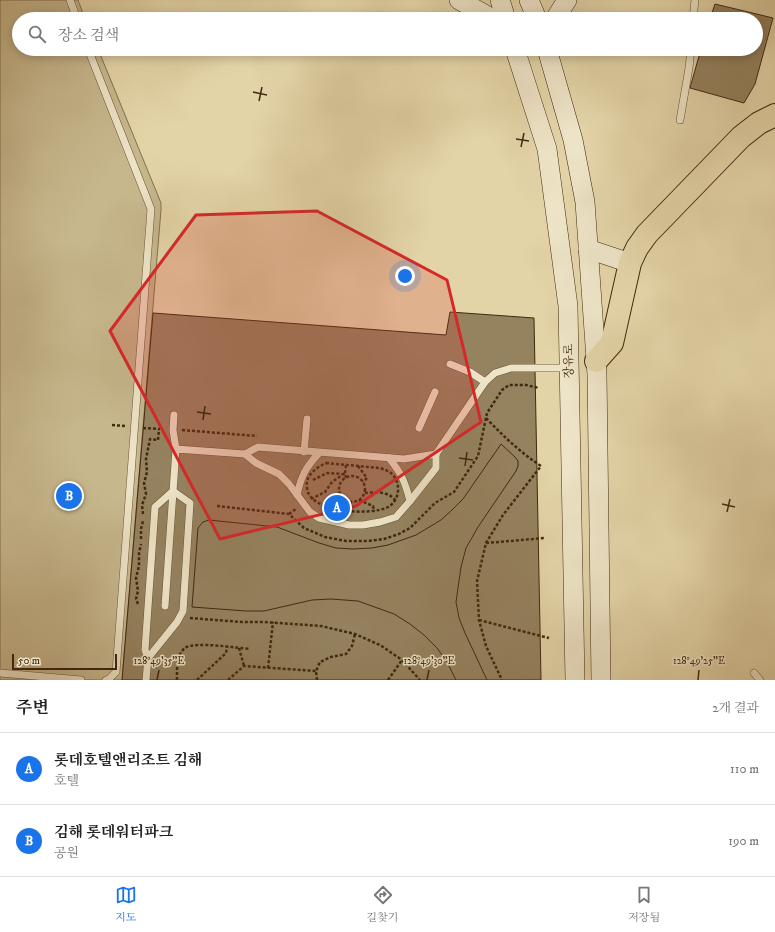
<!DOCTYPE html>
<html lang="ko">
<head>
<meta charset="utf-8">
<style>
	body { margin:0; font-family:"IM FELL DW Pica","Noto Serif KR",serif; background:#f6f6f6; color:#222 }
	.scale { position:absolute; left:12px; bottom:10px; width:105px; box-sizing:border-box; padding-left:4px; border:2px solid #412910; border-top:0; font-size:11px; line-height:14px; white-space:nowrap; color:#412910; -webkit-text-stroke:3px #ede3c6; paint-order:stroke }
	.you { position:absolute; left:405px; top:276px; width:14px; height:14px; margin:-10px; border:3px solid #fff; border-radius:50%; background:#1a73e8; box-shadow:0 0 0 6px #1a73e833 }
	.badge { display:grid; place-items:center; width:26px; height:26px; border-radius:50%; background:#1a73e8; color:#fff; font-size:13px; font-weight:700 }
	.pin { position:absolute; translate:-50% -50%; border:2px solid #fff; box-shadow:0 1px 4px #0006 }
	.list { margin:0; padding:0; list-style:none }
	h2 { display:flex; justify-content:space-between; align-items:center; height:52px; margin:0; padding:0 16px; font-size:17px }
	h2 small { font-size:13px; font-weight:400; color:#767676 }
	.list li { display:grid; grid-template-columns:26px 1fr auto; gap:12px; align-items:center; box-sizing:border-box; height:72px; padding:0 16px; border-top:1px solid #e0e0e0 }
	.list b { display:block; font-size:15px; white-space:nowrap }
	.list p { margin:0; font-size:13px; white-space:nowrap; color:#767676 }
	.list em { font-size:13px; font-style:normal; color:#767676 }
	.icon { flex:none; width:22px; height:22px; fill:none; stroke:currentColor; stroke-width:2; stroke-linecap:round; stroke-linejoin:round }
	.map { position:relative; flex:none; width:775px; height:680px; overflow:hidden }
	.search { position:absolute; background:#fff; box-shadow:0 2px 10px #0003; left:12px; right:12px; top:12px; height:44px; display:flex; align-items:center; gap:10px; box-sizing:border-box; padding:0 14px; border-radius:22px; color:#767676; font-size:15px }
	.sheet { height:196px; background:#fff }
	nav { display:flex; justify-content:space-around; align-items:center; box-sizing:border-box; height:56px; border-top:1px solid #e0e0e0; background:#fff; font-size:11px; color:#767676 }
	nav a { display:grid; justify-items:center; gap:2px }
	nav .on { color:#1a73e8 }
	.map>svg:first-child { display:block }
	.green { fill:#c7b78d; stroke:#84704e }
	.building { fill:#95825f; stroke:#412910 }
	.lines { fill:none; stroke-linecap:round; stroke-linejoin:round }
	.lane-casing { stroke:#6a5436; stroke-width:8 }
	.secondary-casing { stroke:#412910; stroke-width:20 }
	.highway-casing { stroke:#412910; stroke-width:24 }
	.path { stroke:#412910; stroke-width:2.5; stroke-dasharray:3 2; stroke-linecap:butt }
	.lane { stroke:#ede3c6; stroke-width:7 }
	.secondary { stroke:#ede3c6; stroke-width:19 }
	.highway { stroke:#e3d4a7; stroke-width:22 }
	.marked { fill:#d62828; fill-opacity:0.2; stroke:#d62828; stroke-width:3; stroke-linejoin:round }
	.ticks { fill:none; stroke:#412910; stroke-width:1.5 }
	.labels { text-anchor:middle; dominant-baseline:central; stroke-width:3; stroke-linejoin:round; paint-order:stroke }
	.street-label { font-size:12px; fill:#412910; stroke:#ede3c6 }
	.ticks-label { font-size:10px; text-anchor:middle; fill:#412910; stroke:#ede3c6; stroke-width:3; stroke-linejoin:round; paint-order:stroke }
</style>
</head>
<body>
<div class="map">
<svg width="775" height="680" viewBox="0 0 775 680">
	<rect width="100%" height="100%" fill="#e3d4a7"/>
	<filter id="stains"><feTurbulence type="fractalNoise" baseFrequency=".005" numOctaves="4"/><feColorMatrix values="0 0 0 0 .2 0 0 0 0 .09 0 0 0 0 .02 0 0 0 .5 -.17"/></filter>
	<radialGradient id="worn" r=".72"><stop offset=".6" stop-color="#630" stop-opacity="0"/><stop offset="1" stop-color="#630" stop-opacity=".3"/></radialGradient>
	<path class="green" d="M0,0H78L85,19H19V49H98L161,203V210L122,680H0Z"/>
	<g class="building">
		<path d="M715,4L773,18L755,84L744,103L690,88L701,49H756V19H710Z"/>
		<path d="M450,312L534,318L541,680H122L153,313L446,335Z"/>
		<path d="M501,444L515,457L518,461V466L516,471L478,527L466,548L461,567L456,602L459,618L465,633L487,680H456L447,662L437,648L424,635L410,624L394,614L358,601L331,599L312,600L264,611H246L192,607L198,528L203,522L209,520L277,527L319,543L336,548L353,549L372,548L388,545L416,535L441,520L452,510L463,499Z"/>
	</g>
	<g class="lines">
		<defs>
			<g id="lane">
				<path d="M70,0L77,19"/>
				<path d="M693,19L695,0"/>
				<path d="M88,49L151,209L116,672L109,679L106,680"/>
				<path d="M680,120L689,68L691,49"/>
				<path d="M450,364L470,372L485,382"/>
				<path d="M174,415L173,430L176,449"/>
				<path d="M419,428L435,392"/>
				<path d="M304,452L307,419"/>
				<path d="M245,454L256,463L279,474L289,484L310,512L319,518L349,525H363L380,522L396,517L410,501L436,468V454L485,382L495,373L511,368H569"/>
				<path d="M389,458C402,474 405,482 410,501"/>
				<path d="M297,495C301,476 306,467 319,453"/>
				<path d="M165,606L176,449L245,454L258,447L404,459L436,454"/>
				<path d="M0,673L81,680"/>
				<path d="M754,673L760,680"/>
				<path d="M146,680L148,658L145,650L155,507L173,491L190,503L183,611L177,622L148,658"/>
			</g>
			<g id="secondary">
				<path d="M459,0L493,19"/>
				<path d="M500,0L506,19"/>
				<path d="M529,0L537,19"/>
				<path d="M555,19L567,0"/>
				<path d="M515,49L547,149L568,306L575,680"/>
				<path d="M547,49L573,140L585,202L597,374L601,680"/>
				<path d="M588,249L630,263"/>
			</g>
			<path id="highway" d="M596,361L612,343L630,263L637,248L647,234L741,137L759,123L775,115"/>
		</defs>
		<use href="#lane" class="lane-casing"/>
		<use href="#secondary" class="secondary-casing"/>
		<use href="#highway" class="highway-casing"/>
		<g class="path">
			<path d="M486,418C503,436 520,452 541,466L503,515L486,543L477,581L479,620L486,646L502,680"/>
			<path d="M112,425L125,426"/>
			<path d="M143,428L160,429"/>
			<path d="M182,430L257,436"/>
			<path d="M326,463L380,468C386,470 392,472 395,478C401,487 398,502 388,507C371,516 309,513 307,488C305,475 316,468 326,463Z"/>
			<path d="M358,466L367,478L363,482"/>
			<circle cx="352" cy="489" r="13"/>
			<path d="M346,478L345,473L346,465"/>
			<path d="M313,480L327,473L342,474"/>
			<path d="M365,493C375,492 388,491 395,500"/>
			<path d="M311,499L325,492L332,482L345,473"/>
			<path d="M359,500L373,506L374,511"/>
			<path d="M217,506L289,514L304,528L325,537L346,541H368L384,539L399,534L410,528L435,503L454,492L478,456L487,413L502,390L509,385H526L539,388"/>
			<path d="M328,507L336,498L340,491"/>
			<path d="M348,511L351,502"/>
			<path d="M143,514L142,505L146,494L144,483L147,472L146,459L150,439L158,440L159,429"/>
			<path d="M289,514L296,509"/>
			<path d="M141,539V529L143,521"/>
			<path d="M486,543L545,538"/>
			<path d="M138,604L136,599L138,591L136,578L139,566V553L141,544"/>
			<path d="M190,618L242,622H264L321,626L355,634L380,645L402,660L420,680"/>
			<path d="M479,620L549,638"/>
			<path d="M239,648L244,666"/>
			<path d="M268,668L273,622"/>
			<path d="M177,680C177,669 176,655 185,648C194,641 237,648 250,649"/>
			<path d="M197,680L226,653L227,647"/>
			<path d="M228,680L244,666L316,671"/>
			<path d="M317,680L316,671L320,662L331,657L346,654L352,646L355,634"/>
			<path d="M388,680L402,660"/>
		</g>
		<use href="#lane" class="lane"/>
		<use href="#secondary" class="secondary"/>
		<use href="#highway" class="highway"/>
	</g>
	<path class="marked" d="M317,211L447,280L481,422L356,506L220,539L110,331L196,215Z"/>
	<path class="ticks" d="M253,92L267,95M259,101L262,87M516,139L529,141M521,147L524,133M197,412L211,414M203,420L205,406M459,458L473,460M465,466L467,452M722,504L735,507M727,512L730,499M157,680L159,670M427,680L429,670M698,680L699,670"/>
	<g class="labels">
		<g class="street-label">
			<text transform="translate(569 361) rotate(-91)">장유로</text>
		</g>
	</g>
	<g class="ticks-label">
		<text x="159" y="664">128°49'35"E</text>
		<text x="429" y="664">128°49'30"E</text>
		<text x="699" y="664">128°49'25"E</text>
	</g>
	<rect width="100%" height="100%" filter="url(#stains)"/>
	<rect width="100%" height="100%" fill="url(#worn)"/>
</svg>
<div class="scale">50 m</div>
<div class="you"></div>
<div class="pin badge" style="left:337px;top:508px">A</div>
<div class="pin badge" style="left:69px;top:496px">B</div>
<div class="search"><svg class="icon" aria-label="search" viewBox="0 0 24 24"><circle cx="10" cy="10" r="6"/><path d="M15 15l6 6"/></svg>장소 검색</div>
</div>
<section class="sheet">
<h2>주변<small>2개 결과</small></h2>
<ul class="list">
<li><span class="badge">A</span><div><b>롯데호텔앤리조트 김해</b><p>호텔</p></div><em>110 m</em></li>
<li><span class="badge">B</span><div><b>김해 롯데워터파크</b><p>공원</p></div><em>190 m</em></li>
</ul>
</section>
<nav>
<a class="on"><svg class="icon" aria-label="map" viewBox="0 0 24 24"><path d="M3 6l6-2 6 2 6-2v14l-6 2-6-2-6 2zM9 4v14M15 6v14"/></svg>지도</a>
<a><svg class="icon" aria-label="directions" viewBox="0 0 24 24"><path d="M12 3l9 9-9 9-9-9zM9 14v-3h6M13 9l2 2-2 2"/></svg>길찾기</a>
<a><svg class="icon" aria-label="saved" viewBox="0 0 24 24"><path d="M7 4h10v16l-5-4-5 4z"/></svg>저장됨</a>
</nav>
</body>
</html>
